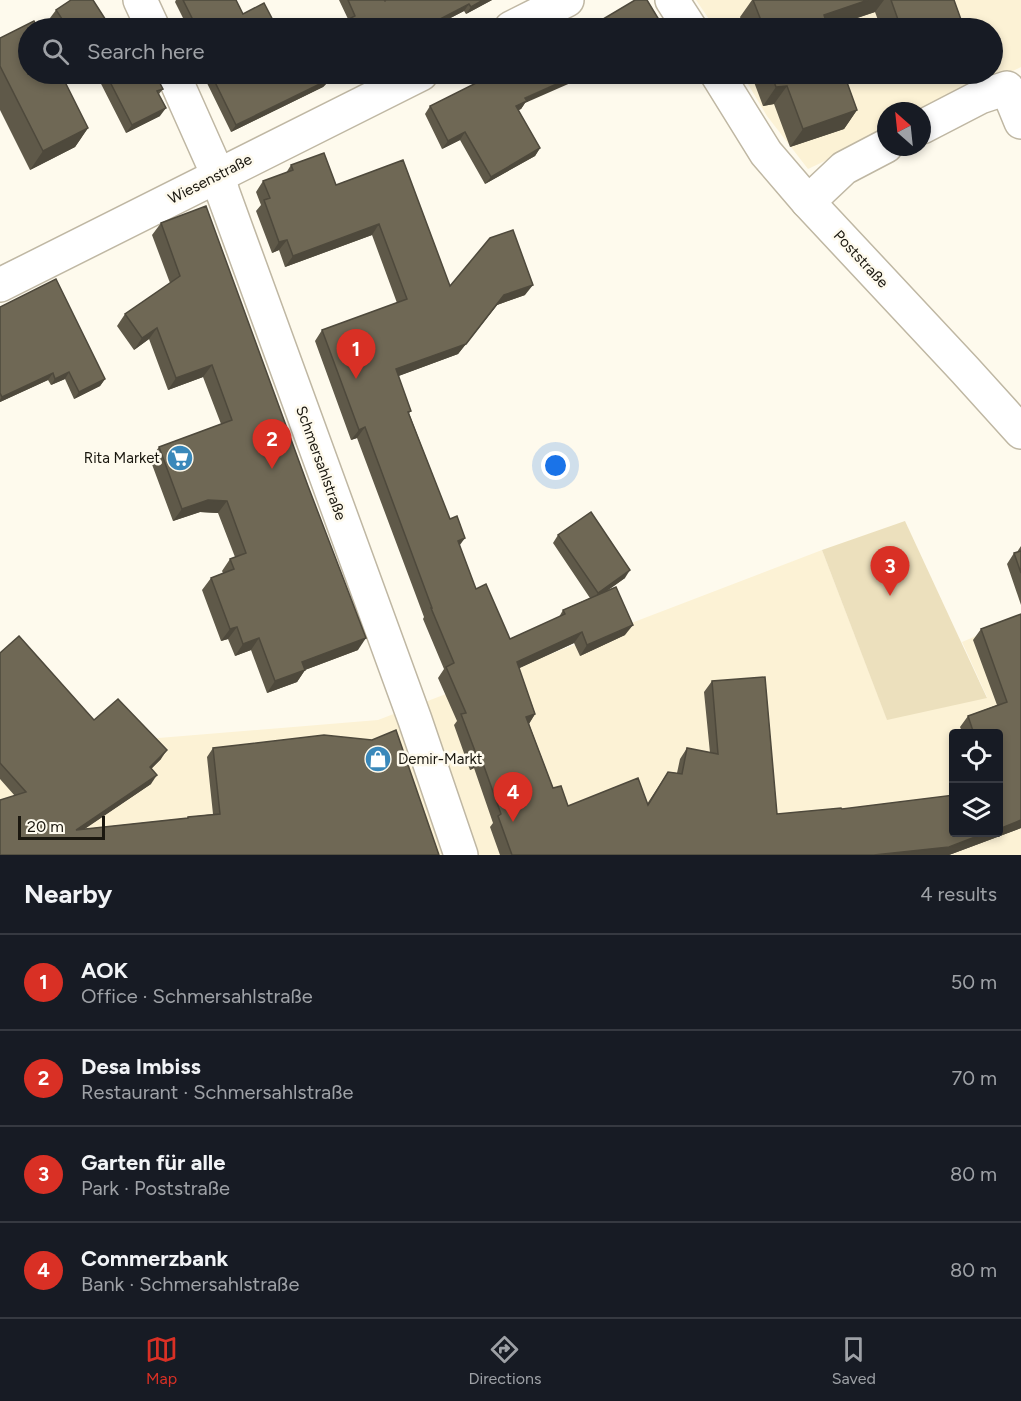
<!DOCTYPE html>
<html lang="en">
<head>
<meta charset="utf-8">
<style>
	body { margin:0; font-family:Figtree,sans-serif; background:#20242c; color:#f1f3f6 }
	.controls { position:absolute; right:18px; bottom:18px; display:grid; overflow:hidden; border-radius:6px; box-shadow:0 3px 9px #0003 }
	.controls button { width:54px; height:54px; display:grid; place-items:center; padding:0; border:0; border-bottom:2px solid #363941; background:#171b24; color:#f1f3f6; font:30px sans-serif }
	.compass { position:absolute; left:877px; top:102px; width:54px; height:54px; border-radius:50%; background:#171b24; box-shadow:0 3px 9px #0003; rotate:333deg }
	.scale { position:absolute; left:18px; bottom:15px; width:87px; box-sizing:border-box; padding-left:6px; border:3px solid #1a170f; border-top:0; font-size:16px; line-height:21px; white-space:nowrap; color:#1a170f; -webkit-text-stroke:4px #fefaed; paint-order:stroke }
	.you { position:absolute; left:556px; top:466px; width:21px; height:21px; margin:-15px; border:4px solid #fff; border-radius:50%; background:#1a73e8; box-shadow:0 0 0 9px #1a73e833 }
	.badge { display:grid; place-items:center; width:39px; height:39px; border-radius:50%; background:#d93025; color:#fff; font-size:20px; font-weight:700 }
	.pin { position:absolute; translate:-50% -50px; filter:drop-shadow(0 2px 3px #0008) }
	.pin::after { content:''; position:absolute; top:32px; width:21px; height:18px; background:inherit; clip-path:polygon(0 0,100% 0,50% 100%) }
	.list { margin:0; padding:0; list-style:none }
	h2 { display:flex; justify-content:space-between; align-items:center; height:78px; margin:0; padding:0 24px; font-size:26px }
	h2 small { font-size:20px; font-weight:400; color:#9ea1a6 }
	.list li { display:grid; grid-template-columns:39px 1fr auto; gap:18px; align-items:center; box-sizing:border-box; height:96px; padding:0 24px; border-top:2px solid #363941 }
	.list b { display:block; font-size:22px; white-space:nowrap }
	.list p { margin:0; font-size:20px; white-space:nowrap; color:#9ea1a6 }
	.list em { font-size:20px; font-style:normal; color:#9ea1a6 }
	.icon { flex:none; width:33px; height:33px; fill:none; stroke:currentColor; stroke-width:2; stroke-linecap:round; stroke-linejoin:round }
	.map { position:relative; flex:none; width:1021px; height:855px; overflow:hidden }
	.search { position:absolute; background:#171b24; box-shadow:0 3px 9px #0003; left:18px; right:18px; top:18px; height:66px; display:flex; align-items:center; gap:15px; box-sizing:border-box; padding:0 21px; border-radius:33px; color:#9ea1a6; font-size:22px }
	.sheet { height:462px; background:#171b24 }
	nav { display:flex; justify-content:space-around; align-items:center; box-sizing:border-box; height:84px; border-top:2px solid #363941; background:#171b24; font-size:16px; color:#9ea1a6 }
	nav a { display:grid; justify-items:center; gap:3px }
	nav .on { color:#d93025 }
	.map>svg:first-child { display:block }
	.built { fill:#fcf2d5; fill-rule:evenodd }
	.green { fill:#ece0bd }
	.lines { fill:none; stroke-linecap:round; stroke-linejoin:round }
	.street-casing { stroke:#bfb7a3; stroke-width:36 }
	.street { stroke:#fff; stroke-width:33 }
	.wall { fill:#5f5949 }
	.shaded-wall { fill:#4e493c }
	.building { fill:#6f6855; stroke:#4e493c; stroke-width:1.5 }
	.labels { text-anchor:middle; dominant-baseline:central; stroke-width:5; stroke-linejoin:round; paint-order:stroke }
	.street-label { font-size:15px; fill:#1a170f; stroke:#fefaed }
	.poi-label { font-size:15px; fill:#1a170f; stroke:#fefaed; text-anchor:end }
</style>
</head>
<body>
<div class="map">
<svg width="1021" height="855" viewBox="0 0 1021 855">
	<rect width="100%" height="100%" fill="#fefaed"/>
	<g class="built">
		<path d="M696,0H1021V67L922,115V111H886V132L808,169L767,116L742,74H992V28H715Z"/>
		<path d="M822,550L887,719L987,697L962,642L1021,617V855H0V751L378,720ZM954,734H998V832H954Z"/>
	</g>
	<path class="green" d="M905,521L987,698L887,720L822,550Z"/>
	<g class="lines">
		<defs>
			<g id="street">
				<path d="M140,0L153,28"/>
				<path d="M672,0L690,28"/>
				<path d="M511,28L567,0"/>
				<path d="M173,74L218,175L223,193L415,720L461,855"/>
				<path d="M717,74L766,153L808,202L965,370L1021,432"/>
				<path d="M922,127L980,97L1007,88L1021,122"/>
				<path d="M808,202L844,168L886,146"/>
				<path d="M0,285L421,74"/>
			</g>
		</defs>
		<use href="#street" class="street-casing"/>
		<use href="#street" class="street"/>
	</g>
	<g class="wall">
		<path d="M176,0H236L243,14L277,28H188L175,2Z"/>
		<path d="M339,0H384L385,1L492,0L466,14L464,11L431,28H331L348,19Z"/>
		<path d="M752,0H954L964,28H881L875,12L828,28H744L740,17Z"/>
		<path d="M56,10L111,28H57L50,18Z"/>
		<path d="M0,38L88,128L75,147L30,170L0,110Z"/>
		<path d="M96,74H155L163,89L159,94L160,116L126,133Z"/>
		<path d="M209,74H345L326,84L323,87L231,132L205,79Z"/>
		<path d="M751,74H844L857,110L844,129L790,147L774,104L763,106Z"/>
		<path d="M525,103L521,109L518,110L540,148L535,156L485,184L460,140L442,149L425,114L430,106Z"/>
		<path d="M291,165L336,185L450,286L525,295L497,305L458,354L398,376L411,411L409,413L476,589L510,639L559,617L563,610L590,598L553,543L558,535L625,578L607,591L625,635L580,656L574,643L519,668L535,714L529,724L553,788L568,806L647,804L668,772L677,773L680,759L687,748L710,753L704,692L712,681L777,814L842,809L999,832V734H963L960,727L968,716L997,705L973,640L981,629L1021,614V828L949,855H500L490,827L493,823L474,768L470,770L454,725L457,721L438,678L444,669L423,619L424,617L357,438L351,440L315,341L322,330L397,303L372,235L285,267L279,250L272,253L256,211L261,205L256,192L263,181L286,173Z"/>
		<path d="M161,223L358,650L305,670L297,682L267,693L251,650L235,656L228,639L221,641L202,590L211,578L223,573L222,571L230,559L235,557L218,513L200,512L173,521L150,459L159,447L221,424L203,377L168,390L149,339L134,350L117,326L125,314L170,283L152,235Z"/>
		<path d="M0,307L105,379L100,386L74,399L65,379L51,385L48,380L0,402Z"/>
		<path d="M1021,546V605L1007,564L1014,553L1017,552Z"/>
		<path d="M0,653L94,720L161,759L152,768L151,784L84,829L187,818L188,817L213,814L207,757L213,748L439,855H0L15,796L0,779Z"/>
	</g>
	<g class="shaded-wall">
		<path d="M483,0H492L466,14L471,7Z"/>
		<path d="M868,0H884L875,12L826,28L824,15Z"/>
		<path d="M469,4L464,11L431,28H423Z"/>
		<path d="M336,74H345L326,84L323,87L231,132L236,125Z"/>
		<path d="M579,74H591L525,103L521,109L511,114L516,106L525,98Z"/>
		<path d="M787,86L774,104L763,106L776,87Z"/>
		<path d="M166,108L160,116L126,133L132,125Z"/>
		<path d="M857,110L844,129L790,147L803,129Z"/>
		<path d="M88,128L75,147L30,170L43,151Z"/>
		<path d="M465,132L460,140L442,149L448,141Z"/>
		<path d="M540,148L535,156L485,184L491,177Z"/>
		<path d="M379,224L372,235L285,267L293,256Z"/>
		<path d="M287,240L279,250L272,253L279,242Z"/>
		<path d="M533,285L525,295L497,305L458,354L388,380L396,369L504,295Z"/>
		<path d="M157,328L149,339L134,350L142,338Z"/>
		<path d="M212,365L203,377L168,390L176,378Z"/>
		<path d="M69,372L65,379L51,385L55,379Z"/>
		<path d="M53,373L48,380L0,402V400L2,397Z"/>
		<path d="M105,379L100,386L74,399L79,392Z"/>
		<path d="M365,427L357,438L351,440L359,430Z"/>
		<path d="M208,500L227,501L218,513L200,512L173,521L182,509Z"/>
		<path d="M465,538L457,549L458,541Z"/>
		<path d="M630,570L625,578L592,601L598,593Z"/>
		<path d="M633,625L625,635L580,656L587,645Z"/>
		<path d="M237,627L228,639L221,641L230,629Z"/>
		<path d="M582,632L574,643L509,673L517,662Z"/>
		<path d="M259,638L251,650L235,656L243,644Z"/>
		<path d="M366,638L358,650L294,674L302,662Z"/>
		<path d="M305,670L297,682L267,693L275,681Z"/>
		<path d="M535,714L528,725L526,717Z"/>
		<path d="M167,750L161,759L144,776L150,767Z"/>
		<path d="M481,758L474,768L470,770L478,759Z"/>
		<path d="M157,775L151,784L70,839L76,830Z"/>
		<path d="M1021,820V828L949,855H874L988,832H999V829Z"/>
	</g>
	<g class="building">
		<path d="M71,0H93L111,28H68L56,10Z"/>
		<path d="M183,0H236L243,14L264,3L277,28H197Z"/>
		<path d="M348,0H384L385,1L386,0H483L471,7L469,4L423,28H331L355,16Z"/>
		<path d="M635,0H647L664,28H588Z"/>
		<path d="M753,0H868L824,15L828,28H764Z"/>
		<path d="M891,0H954L964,28H901Z"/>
		<path d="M34,21L38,28H28V74H61L88,128L43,151L0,66V38Z"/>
		<path d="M106,74H155L163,89L157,91L166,108L132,125Z"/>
		<path d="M211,74H336L328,78V80L236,125Z"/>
		<path d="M494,74H579L525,98L527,101L516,106L540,148L491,177L465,132L448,141L430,106Z"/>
		<path d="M771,74H844L857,110L803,129L787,86L776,87Z"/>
		<path d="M324,153L336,185L403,160L450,286L490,238L513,230L533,285L504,295L466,344L396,369L411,411L408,412L450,519L457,516L465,538L458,541L476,589L486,584L510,639L565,614L563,610L616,587L633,625L587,645L582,632L517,662L535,714L526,717L553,788L561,786L568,806L638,778L648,805L668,772L682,774L687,748L718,754L712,681L765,677L777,814L841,808L842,809L954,795V832H988L949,847L874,855H512L498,816L501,814L481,758L478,759L461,714L466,713L446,667L454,663L431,608H432L365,427L359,430L322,330L407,299L379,224L293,256L287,240L279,242L264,200L270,198L263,181L293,170L291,165Z"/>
		<path d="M206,206L308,486L366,638L302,662L305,670L275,681L259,638L243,644L237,627L230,629L211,578L234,569L230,559L246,553L227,501L208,500L182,509L159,447L232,420L212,365L176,378L157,328L142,338L125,314L180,276L161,223Z"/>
		<path d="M56,279L105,379L79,392L69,372L55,379L53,373L2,397L0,393V307Z"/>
		<path d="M591,512L630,570L598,593L558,535Z"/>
		<path d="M1021,551V573L1014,553Z"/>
		<path d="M1021,614V820L999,829V734H974L968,716L1007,702L981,629Z"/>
		<path d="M19,636L94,720L118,699L167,750L150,767L157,775L76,830L188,818V817L220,814L213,748L324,735L372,740L396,730L439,855H0V800L26,792L0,763V653Z"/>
	</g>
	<defs>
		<symbol id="supermarket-disc" viewBox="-11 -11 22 22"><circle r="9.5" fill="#3a88ba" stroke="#fefaed"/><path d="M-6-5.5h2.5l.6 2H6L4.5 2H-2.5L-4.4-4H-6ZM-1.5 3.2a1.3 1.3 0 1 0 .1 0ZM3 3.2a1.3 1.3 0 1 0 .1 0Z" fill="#fff"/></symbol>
		<symbol id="shop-disc" viewBox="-11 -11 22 22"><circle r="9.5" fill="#3a88ba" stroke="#fefaed"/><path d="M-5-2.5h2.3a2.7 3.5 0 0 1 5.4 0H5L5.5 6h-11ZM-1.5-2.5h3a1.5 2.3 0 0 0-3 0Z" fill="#fff"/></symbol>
	</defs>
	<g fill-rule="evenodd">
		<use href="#supermarket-disc" x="165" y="443" width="30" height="30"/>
		<use href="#shop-disc" x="363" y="744" width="30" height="30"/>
	</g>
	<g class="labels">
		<g class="street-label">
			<text transform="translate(210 179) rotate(-27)">Wiesenstraße</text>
			<text transform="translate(861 259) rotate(47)">Poststraße</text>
			<text transform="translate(321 463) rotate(70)">Schmersahlstraße</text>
		</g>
		<g class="poi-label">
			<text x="160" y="458">Rita Market</text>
			<text x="398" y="759" text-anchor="start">Demir-Markt</text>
		</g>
	</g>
</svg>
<div class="controls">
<button><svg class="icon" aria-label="locate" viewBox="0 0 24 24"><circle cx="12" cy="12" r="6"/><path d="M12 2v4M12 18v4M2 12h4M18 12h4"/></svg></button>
<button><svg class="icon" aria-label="layers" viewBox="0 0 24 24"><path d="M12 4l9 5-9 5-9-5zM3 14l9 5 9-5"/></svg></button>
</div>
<svg class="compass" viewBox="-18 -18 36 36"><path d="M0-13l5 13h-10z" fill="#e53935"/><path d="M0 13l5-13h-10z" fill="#9ea1a6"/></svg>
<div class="scale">20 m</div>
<div class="you"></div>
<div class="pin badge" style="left:356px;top:379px">1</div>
<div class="pin badge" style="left:272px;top:469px">2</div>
<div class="pin badge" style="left:890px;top:596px">3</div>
<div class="pin badge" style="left:513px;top:822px">4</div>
<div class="search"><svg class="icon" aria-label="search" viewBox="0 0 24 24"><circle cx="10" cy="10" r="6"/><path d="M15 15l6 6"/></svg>Search here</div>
</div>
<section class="sheet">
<h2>Nearby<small>4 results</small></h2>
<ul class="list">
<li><span class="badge">1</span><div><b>AOK</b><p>Office · Schmersahlstraße</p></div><em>50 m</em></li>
<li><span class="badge">2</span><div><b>Desa Imbiss</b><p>Restaurant · Schmersahlstraße</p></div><em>70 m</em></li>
<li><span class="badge">3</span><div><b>Garten für alle</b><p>Park · Poststraße</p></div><em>80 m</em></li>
<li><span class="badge">4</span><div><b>Commerzbank</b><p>Bank · Schmersahlstraße</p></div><em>80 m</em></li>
</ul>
</section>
<nav>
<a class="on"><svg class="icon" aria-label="map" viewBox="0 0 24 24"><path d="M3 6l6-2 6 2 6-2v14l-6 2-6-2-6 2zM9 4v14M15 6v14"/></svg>Map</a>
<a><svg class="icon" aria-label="directions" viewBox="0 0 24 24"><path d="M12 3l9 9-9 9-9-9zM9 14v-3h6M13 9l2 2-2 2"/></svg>Directions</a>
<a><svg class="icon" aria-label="saved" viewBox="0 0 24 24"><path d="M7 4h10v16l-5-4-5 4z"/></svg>Saved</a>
</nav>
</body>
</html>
